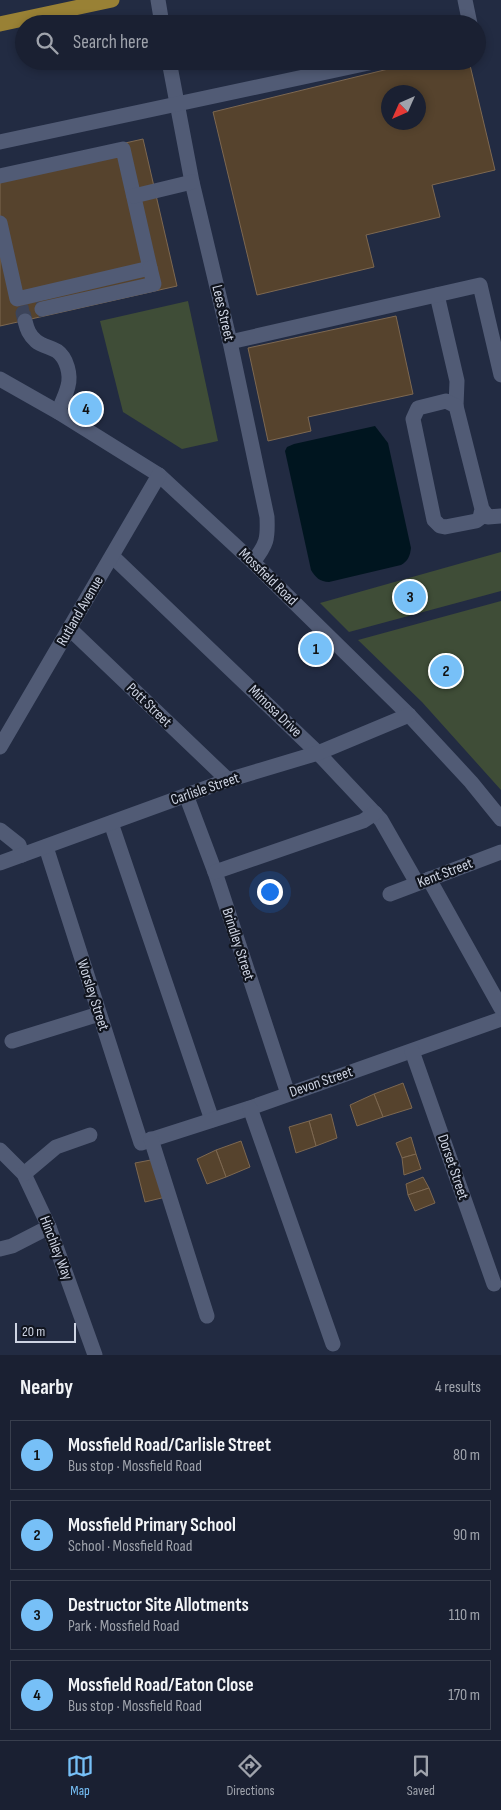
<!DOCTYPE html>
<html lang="en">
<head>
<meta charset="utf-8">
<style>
	body { margin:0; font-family:"Sofia Sans Condensed",sans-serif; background:#272d3e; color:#f1f3f6 }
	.compass { position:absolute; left:381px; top:85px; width:45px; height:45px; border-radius:50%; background:#1a2032; box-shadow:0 2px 8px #0003; rotate:225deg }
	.scale { position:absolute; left:15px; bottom:12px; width:61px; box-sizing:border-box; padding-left:5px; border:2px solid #ced4e3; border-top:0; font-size:14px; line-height:18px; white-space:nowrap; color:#ced4e3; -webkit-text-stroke:4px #10141e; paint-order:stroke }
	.you { position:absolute; left:269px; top:891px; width:18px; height:18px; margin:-12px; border:4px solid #fff; border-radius:50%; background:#1a73e8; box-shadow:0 0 0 8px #1a73e833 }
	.badge { display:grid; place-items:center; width:32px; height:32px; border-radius:50%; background:#77c0f7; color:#111; font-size:16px; font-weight:700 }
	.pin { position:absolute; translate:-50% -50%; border:2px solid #fff; box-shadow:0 1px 5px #0006 }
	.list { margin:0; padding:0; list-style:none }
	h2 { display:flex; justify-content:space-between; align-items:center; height:65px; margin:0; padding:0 20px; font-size:21px }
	h2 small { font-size:16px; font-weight:400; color:#9fa3ac }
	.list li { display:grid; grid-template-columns:32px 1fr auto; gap:15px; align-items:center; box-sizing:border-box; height:70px; margin:0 10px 10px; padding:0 10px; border:1px solid #383e4d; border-radius:0px }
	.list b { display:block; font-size:19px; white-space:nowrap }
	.list p { margin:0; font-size:16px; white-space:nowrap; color:#9fa3ac }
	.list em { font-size:16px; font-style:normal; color:#9fa3ac }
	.icon { flex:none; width:28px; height:28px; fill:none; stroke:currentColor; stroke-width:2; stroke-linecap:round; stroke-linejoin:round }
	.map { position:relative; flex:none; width:501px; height:1355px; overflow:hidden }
	.search { position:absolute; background:#1a2032; box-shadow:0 2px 8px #0003; left:15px; right:15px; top:15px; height:55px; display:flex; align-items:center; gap:12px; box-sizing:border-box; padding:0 18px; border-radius:28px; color:#9fa3ac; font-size:19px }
	.sheet { height:385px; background:#1a2032 }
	nav { display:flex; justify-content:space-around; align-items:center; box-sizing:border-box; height:70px; border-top:1px solid #383e4d; background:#1a2032; font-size:14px; color:#9fa3ac }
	nav a { display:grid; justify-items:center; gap:2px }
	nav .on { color:#77c0f7 }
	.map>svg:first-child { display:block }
	.green { fill:#3f4d37 }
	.water { fill:#00151f }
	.building { fill:#56432d; stroke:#7d6851; fill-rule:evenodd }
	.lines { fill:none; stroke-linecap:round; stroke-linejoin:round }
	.minor-tunnel { stroke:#3c445a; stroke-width:15; stroke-dasharray:15 8; stroke-linecap:butt }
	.minor { stroke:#515b75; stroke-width:15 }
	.major { stroke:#998135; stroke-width:15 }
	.labels { text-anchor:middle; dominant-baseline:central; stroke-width:4.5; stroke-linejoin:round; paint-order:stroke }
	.street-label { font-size:15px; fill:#ced4e3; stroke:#10141e }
</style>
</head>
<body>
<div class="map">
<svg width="501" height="1355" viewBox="0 0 501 1355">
	<rect width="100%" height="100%" fill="#222b42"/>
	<g class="green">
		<path d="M188,301L218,441L182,449L123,412L100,321Z"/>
		<path d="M501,552V591L349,632L320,603Z"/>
		<path d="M501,601V790L422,702L358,640Z"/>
	</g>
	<path class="water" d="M375,426L388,443L411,548C410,556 408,561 401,565L329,582C320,582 315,577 311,570L285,451L287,447L294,444Z"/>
	<g class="building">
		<path d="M421,61H469L495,170L432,185L440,217L366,235L374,267L257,295L213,112ZM388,92H418V122H388Z"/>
		<path d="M143,139L177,286L0,326V171Z"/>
		<path d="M396,316L413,394L308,417L311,431L268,441L248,348Z"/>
		<path d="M403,1083L412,1108L383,1117L374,1094Z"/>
		<path d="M374,1094L383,1117L357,1126L350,1105Z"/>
		<path d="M331,1114L337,1138L316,1146L309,1121Z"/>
		<path d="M309,1121L316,1146L296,1153L289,1127Z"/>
		<path d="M411,1137L416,1154L402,1158L396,1143Z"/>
		<path d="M241,1141L250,1167L226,1177L216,1150Z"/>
		<path d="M216,1150L226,1177L207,1184L197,1159Z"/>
		<path d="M416,1154L421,1169L404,1175L402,1158Z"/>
		<path d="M156,1159L170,1196L145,1202L135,1163Z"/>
		<path d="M423,1177L429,1188L408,1195L406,1184Z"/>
		<path d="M429,1188L435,1203L415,1211L408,1195Z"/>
	</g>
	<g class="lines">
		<path class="minor-tunnel" d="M25,321L23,313L42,309"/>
		<g class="minor">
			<path d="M158,0L162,24"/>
			<path d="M465,0L470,24"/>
			<path d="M169,61L192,182L230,342L267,517C268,539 267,544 253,562"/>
			<path d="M0,142L378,61"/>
			<path d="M0,176L123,149L150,268L17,299L0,223"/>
			<path d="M134,196L192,182"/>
			<path d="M437,295L457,381L456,406"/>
			<path d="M42,309L154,284L150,268"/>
			<path d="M25,321C27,329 29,335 36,341C42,346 50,347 57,351C67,358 71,375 68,386C66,395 61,404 58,412"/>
			<path d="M230,342L480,285L501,375"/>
			<path d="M0,379L58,412L159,475L253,562L409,715L471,782L501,819"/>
			<path d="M482,509L480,518L476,521L445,527L440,526L434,520L413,419L418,408L446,401L456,406L482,509L488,517L501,516"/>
			<path d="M112,556L318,753L381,820L417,883"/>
			<path d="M70,629L228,780"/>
			<path d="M0,747L159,475"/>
			<path d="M186,795L215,872L288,1094"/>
			<path d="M111,823L212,1120"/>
			<path d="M0,830L19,845L22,855"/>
			<path d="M46,847L141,1143L250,1108L501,1019"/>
			<path d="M0,863L228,780L318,753L409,715"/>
			<path d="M215,872L363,821L375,813"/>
			<path d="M429,879L501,1008"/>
			<path d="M390,894L501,852"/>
			<path d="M12,1041L99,1014"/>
			<path d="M412,1051L494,1284"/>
			<path d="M250,1108L333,1344"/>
			<path d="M151,1139L207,1316"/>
			<path d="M0,1150L24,1174L49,1227L95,1355"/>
			<path d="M24,1174L56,1147L90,1135"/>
			<path d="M0,1249L12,1246L49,1227"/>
		</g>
		<path class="major" d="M0,24L112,0"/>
	</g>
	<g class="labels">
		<g class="street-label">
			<text transform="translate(223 313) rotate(77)">Lees Street</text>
			<text transform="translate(268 577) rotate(44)">Mossfield Road</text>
			<text transform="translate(80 611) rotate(-60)">Rutland Avenue</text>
			<text transform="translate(149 705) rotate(44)">Pott Street</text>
			<text transform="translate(275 711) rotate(44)">Mimosa Drive</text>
			<text transform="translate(205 789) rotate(-19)">Carlisle Street</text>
			<text transform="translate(445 873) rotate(-21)">Kent Street</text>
			<text transform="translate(238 944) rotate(72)">Brindley Street</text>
			<text transform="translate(93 995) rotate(72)">Worsley Street</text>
			<text transform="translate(321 1082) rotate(-19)">Devon Street</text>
			<text transform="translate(453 1167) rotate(71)">Dorset Street</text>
			<text transform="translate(56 1248) rotate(69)">Hinchley Way</text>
		</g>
	</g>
</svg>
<svg class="compass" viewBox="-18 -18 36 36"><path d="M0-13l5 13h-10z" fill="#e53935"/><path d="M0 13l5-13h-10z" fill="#9fa3ac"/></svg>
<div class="scale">20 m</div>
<div class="you"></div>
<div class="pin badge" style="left:316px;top:649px">1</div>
<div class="pin badge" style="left:446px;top:671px">2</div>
<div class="pin badge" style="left:410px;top:597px">3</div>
<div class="pin badge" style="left:86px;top:409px">4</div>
<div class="search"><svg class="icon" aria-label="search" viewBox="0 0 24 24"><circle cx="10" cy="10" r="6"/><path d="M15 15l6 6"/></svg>Search here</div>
</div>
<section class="sheet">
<h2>Nearby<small>4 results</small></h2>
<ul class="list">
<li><span class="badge">1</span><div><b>Mossfield Road/Carlisle Street</b><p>Bus stop · Mossfield Road</p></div><em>80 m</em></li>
<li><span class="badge">2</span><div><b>Mossfield Primary School</b><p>School · Mossfield Road</p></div><em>90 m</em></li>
<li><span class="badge">3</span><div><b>Destructor Site Allotments</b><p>Park · Mossfield Road</p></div><em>110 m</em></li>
<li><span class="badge">4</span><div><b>Mossfield Road/Eaton Close</b><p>Bus stop · Mossfield Road</p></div><em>170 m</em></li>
</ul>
</section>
<nav>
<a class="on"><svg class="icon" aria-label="map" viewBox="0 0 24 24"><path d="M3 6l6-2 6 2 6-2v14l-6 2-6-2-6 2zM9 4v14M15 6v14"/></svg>Map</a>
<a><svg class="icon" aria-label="directions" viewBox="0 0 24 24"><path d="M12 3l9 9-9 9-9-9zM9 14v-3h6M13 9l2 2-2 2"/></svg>Directions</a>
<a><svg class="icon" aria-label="saved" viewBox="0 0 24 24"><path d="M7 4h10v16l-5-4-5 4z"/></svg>Saved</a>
</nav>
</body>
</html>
